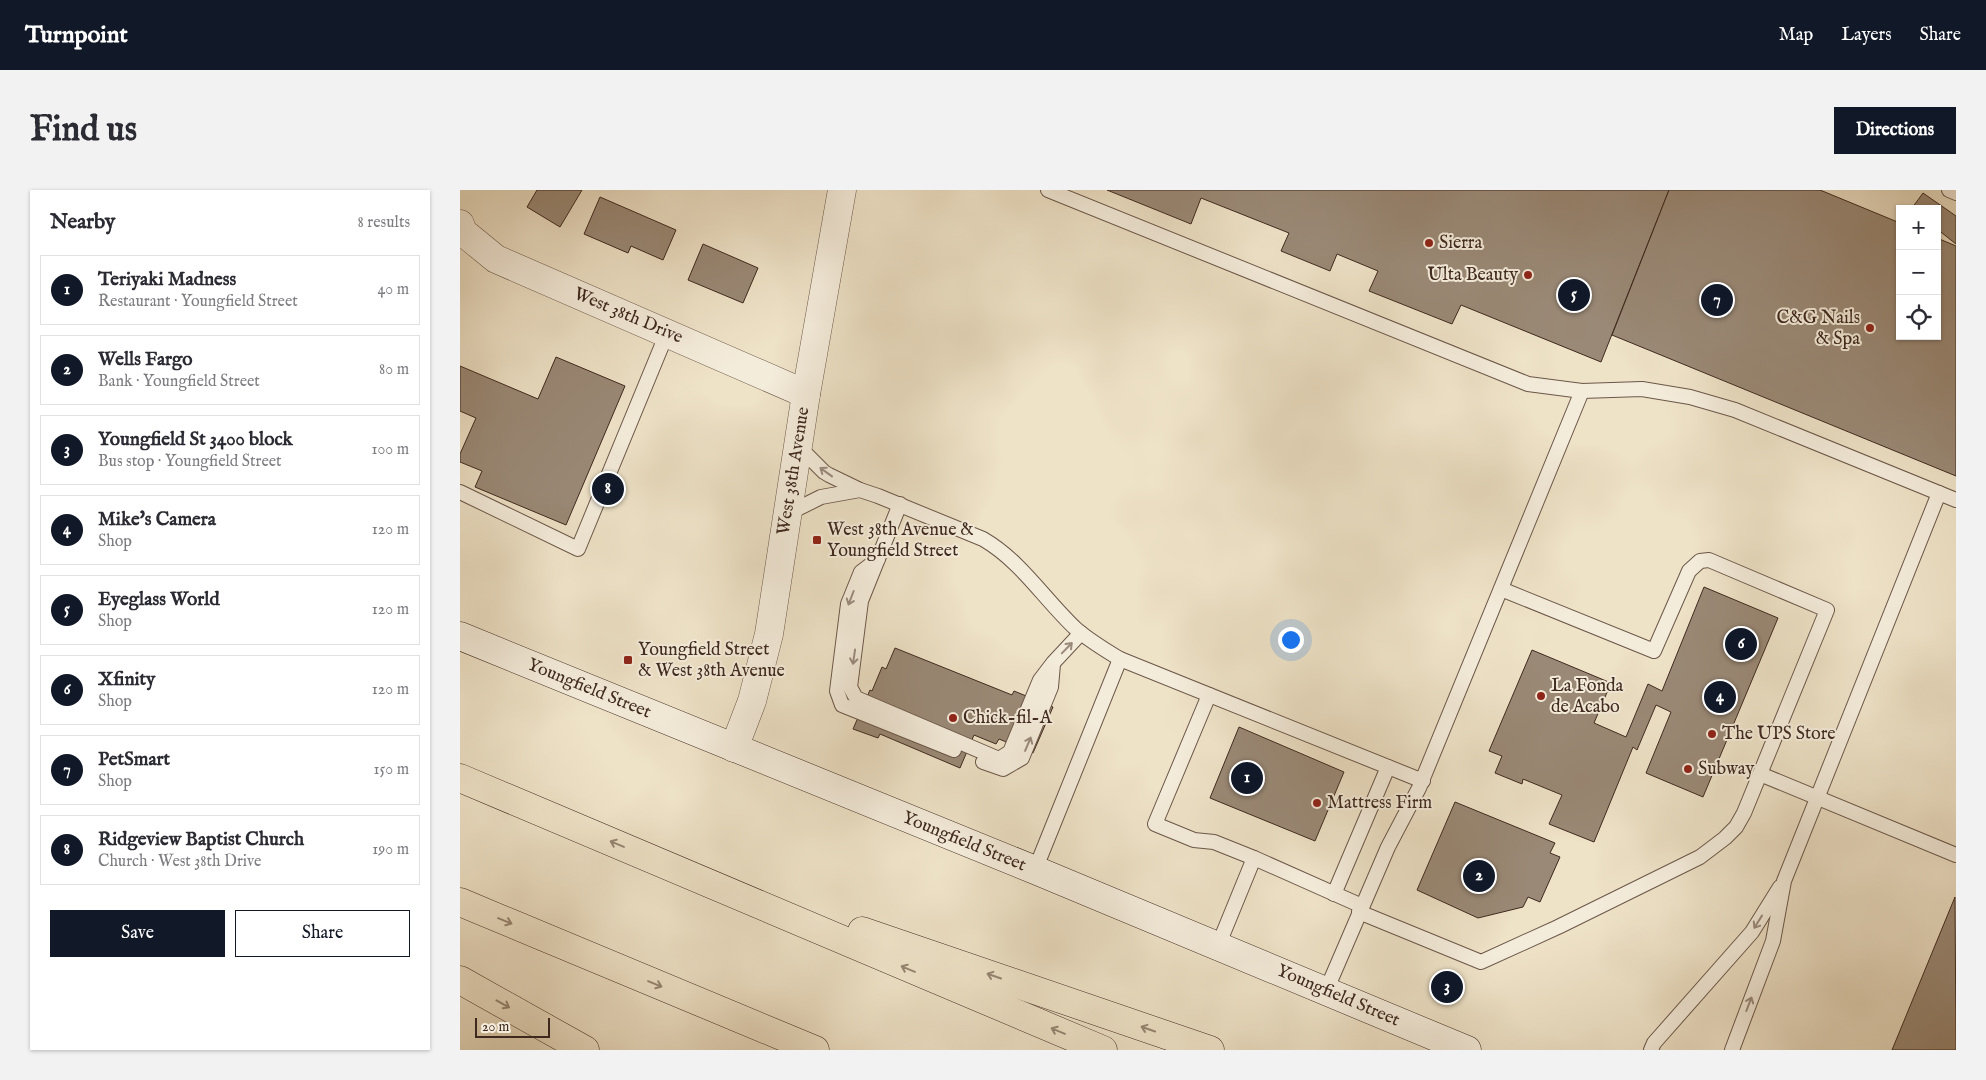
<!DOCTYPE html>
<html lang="en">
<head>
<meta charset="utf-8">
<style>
	body { margin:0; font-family:"IM FELL English",serif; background:#f2f2f3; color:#2b2b33 }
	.controls { position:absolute; right:15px; top:15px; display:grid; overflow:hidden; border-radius:0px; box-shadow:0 1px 4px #0004 }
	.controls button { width:45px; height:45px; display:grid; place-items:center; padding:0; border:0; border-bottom:1px solid #e1e1e2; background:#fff; color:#2b2b33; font:25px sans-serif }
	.scale { position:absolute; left:15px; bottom:12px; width:75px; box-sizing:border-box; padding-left:5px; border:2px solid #3f291f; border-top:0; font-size:14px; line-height:18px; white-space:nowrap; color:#3f291f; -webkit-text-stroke:4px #f4ecdb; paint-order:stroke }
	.you { position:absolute; left:830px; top:449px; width:18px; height:18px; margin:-12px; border:4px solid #fff; border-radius:50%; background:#1a73e8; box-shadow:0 0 0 8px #1a73e833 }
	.badge { display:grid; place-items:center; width:32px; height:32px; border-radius:50%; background:#111827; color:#fff; font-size:16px; font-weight:700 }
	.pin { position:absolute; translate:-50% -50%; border:2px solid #fff; box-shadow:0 1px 5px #0006 }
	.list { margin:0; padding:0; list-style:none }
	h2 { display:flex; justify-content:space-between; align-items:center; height:65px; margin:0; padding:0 20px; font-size:21px }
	h2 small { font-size:16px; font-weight:400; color:#7c7c81 }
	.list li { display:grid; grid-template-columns:32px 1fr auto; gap:15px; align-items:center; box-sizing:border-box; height:70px; margin:0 10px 10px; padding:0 10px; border:1px solid #e1e1e2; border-radius:0px }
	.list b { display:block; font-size:19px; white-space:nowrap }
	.list p { margin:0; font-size:16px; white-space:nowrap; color:#7c7c81 }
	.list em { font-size:16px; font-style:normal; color:#7c7c81 }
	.actions { display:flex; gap:10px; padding:15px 20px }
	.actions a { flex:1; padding:11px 0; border:1px solid #111827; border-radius:0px; text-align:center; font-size:18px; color:#111827 }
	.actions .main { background:#111827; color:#fff }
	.icon { flex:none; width:28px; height:28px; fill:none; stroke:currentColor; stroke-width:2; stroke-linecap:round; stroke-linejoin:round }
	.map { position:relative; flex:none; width:1496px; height:860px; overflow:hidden; border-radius:0px }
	header { display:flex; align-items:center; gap:30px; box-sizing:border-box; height:70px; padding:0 25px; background:#111827; color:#fff }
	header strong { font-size:24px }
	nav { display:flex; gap:28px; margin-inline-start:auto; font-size:18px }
	.intro { display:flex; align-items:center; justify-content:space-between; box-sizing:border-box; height:120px; padding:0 30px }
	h1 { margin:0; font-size:35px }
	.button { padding:12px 22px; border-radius:0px; background:#111827; color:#fff; font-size:18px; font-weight:700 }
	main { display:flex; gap:30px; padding:0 30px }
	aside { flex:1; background:#fff; border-radius:0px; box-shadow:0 1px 4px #0004 }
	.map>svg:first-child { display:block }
	.building { fill:#9a8976; stroke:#3f291f }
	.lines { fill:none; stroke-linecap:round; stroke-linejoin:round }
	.service-casing { stroke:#6b5749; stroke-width:16 }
	.minor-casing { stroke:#6b5749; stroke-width:29 }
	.tertiary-casing { stroke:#6b5749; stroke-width:29 }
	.secondary-casing { stroke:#3f291f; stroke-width:29 }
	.motorway-casing { stroke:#3f291f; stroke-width:29 }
	.service { stroke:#f4ecdb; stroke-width:14 }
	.minor { stroke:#f4ecdb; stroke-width:28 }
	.tertiary { stroke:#f4ecdb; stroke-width:28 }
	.secondary { stroke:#f4ecdb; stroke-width:28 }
	.motorway { stroke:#eee2c7; stroke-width:28 }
	.oneway { stroke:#9a8a7d }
	.oneway2 { stroke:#968673 }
	.poi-dot { fill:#8f2418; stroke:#f4ecdb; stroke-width:2 }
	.labels { text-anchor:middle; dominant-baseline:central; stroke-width:4; stroke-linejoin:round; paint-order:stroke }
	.poi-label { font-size:18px; fill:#3f291f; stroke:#f4ecdb; text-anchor:start }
	.street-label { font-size:18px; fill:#3f291f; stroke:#f4ecdb }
</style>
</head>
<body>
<header>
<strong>Turnpoint</strong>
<nav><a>Map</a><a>Layers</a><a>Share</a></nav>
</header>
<div class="intro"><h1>Find us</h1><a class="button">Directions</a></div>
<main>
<aside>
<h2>Nearby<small>8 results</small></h2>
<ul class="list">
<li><span class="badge">1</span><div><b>Teriyaki Madness</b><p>Restaurant · Youngfield Street</p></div><em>40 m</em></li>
<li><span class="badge">2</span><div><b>Wells Fargo</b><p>Bank · Youngfield Street</p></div><em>80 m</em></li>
<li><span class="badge">3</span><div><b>Youngfield St 3400 block</b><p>Bus stop · Youngfield Street</p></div><em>100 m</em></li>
<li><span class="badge">4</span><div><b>Mike's Camera</b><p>Shop</p></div><em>120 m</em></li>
<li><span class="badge">5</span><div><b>Eyeglass World</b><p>Shop</p></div><em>120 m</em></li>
<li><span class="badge">6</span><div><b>Xfinity</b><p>Shop</p></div><em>120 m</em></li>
<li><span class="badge">7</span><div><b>PetSmart</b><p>Shop</p></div><em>150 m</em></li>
<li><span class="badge">8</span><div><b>Ridgeview Baptist Church</b><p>Church · West 38th Drive</p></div><em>190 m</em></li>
</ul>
<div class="actions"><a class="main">Save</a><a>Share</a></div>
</aside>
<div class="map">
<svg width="1496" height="860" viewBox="0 0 1496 860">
	<rect width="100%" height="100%" fill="#eee2c7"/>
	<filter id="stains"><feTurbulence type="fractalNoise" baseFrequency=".004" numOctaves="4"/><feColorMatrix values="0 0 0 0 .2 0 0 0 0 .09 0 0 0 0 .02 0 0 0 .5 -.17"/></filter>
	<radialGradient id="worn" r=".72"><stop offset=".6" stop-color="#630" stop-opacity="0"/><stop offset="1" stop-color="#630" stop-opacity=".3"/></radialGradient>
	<g class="building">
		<path d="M77,0H122L100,37L67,17Z"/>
		<path d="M647,0H1209L1141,172L1001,115L992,134L909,101L918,81L877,64L870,81L821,61L829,43L741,8L731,34Z"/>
		<path d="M1209,0H1360L1440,33V146H1477V48L1496,56V286L1152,145Z"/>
		<path d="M1463,3L1496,26V54L1477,39V19L1452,18Z"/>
		<path d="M140,7L216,40L203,70L171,56L168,63L124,44Z"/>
		<path d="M243,54L298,78L283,113L228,90Z"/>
		<path d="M96,167L165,196L106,335L15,297L22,281L0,272V264L16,228L0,221V176L78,209Z"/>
		<path d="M1244,397L1318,428L1243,607L1186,583L1211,522L1196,515L1177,560L1173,557L1134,652L1089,634L1102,605L1063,589L1062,594L1035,583L1042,566L1029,561L1072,460L1151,493L1134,533L1166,547L1188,494L1202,501Z"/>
		<path d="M435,458L552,505L554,501L593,517L573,563L539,549L536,554L514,545L500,578L420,544L418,548L393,539L410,500L412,501L422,477L426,479Z"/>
		<path d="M779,537L884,582L855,651L750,608Z"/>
		<path d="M995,612L1095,653L1090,663L1100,667L1080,712L1068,707L1063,717L1018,728L957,700Z"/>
		<path d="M1495,707L1496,860H1432Z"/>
	</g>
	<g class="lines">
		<defs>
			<g id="service">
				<path d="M588,0L1068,194L1122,201L1182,199L1230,207L1275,220L1496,310"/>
				<path d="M1489,0L1496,3"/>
				<path d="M338,256L364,282L369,285L400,300L418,306L523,349C561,371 584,409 616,439C630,451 645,460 660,469L963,591"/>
				<path d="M0,302L118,359L207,143"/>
				<path d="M440,314L401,411L390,497L396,508L539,569L550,562L580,490L593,473L621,443"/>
				<path d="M327,324L361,307L400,300"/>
				<path d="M418,369L401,382L388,414L377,501L382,515L494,560"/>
				<path d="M749,505L695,634L734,650L754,652L794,668L902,716"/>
				<path d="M523,572L543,579L562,568L591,497L593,474"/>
				<path d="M1300,584L1496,665"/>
				<path d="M575,680L660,469"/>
				<path d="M874,704L928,577"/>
				<path d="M899,722L1021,772L1098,737L1240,667L1265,648L1276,637L1284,623L1367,420L1249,370L1240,371L1229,381L1194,461L1041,399"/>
				<path d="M758,756L794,668"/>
				<path d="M866,801L928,657L959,598L1122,201"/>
				<path d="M1191,860L1194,853L1292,742L1320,697"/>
				<path d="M1272,860L1313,751L1324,691L1479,303"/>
			</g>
			<path id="minor" d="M0,34L3,42L36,69L346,204"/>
			<path id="tertiary" d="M274,558L292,511L309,444L346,204L382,0"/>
			<path id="secondary" d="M0,446L575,680L1007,860"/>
			<g id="motorway">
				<path d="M0,588L643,860"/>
				<path d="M0,712L355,860"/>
				<path d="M402,741L750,860"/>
				<path d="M0,790L125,860"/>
			</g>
		</defs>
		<use href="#service" class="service-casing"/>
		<use href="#minor" class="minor-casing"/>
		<use href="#tertiary" class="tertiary-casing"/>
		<use href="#secondary" class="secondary-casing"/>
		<use href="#motorway" class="motorway-casing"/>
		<use href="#service" class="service"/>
		<use href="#minor" class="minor"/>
		<use href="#tertiary" class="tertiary"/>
		<use href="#secondary" class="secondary"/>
		<use href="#motorway" class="motorway"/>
	</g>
	<defs><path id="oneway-shaft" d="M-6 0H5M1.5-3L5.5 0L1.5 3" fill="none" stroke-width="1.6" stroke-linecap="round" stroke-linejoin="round" transform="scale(1.25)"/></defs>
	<g class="oneway">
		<use href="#oneway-shaft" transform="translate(366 282) rotate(-144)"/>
		<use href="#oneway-shaft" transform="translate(391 408) rotate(111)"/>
		<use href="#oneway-shaft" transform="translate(607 458) rotate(-46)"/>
		<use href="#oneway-shaft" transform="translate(394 467) rotate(98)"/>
		<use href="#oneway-shaft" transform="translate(568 554) rotate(-67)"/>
		<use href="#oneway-shaft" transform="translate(1298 732) rotate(122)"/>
		<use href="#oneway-shaft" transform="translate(1289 814) rotate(-69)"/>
	</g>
	<g class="oneway2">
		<use href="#oneway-shaft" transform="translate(157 654) rotate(-157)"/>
		<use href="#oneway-shaft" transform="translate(45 731) rotate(22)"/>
		<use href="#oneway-shaft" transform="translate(448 779) rotate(-157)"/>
		<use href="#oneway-shaft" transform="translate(534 786) rotate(-161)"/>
		<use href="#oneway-shaft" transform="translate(195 794) rotate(22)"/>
		<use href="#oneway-shaft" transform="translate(43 814) rotate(29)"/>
		<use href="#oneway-shaft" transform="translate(688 839) rotate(-161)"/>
		<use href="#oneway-shaft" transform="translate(598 841) rotate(-157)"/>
	</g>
	<g class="poi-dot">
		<circle cx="969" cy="53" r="5"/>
		<circle cx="1068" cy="85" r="5"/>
		<circle cx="1410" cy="138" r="5"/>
		<rect x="352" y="345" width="10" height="10" rx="2.5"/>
		<rect x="163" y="465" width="10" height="10" rx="2.5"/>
		<circle cx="1081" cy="506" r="5"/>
		<circle cx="493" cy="528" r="5"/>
		<circle cx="1252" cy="544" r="5"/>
		<circle cx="1228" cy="579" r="5"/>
		<circle cx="857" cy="613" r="5"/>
	</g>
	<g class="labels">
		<g class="poi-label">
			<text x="979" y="53">Sierra</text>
			<text x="1058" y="85" text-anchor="end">Ulta Beauty</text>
			<text x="1400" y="128" text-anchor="end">C&amp;G Nails<tspan x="1400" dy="21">&amp; Spa</tspan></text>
			<text x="367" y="340">West 38th Avenue &amp;<tspan x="367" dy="21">Youngfield Street</tspan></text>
			<text x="178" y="460">Youngfield Street<tspan x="178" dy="21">&amp; West 38th Avenue</tspan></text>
			<text x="1091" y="496">La Fonda<tspan x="1091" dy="21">de Acabo</tspan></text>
			<text x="503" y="528">Chick-fil-A</text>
			<text x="1262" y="544">The UPS Store</text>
			<text x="1238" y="579">Subway</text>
			<text x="867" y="613">Mattress Firm</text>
		</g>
		<g class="street-label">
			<text transform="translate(168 126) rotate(23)">West 38th Drive</text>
			<text transform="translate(334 281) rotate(-81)">West 38th Avenue</text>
			<text transform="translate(129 499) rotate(22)">Youngfield Street</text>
			<text transform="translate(504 652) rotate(22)">Youngfield Street</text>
			<text transform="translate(878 806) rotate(23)">Youngfield Street</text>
		</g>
	</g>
	<rect width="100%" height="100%" filter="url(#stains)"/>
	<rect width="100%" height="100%" fill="url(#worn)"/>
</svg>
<div class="controls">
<button>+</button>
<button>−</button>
<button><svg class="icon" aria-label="locate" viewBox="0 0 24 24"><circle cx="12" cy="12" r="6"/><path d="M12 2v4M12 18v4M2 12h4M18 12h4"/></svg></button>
</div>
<div class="scale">20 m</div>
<div class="you"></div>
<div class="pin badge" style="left:787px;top:588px">1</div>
<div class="pin badge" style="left:1019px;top:686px">2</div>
<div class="pin badge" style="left:987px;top:797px">3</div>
<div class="pin badge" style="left:1260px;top:507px">4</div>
<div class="pin badge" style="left:1114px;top:105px">5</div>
<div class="pin badge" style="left:1281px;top:454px">6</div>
<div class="pin badge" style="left:1257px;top:110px">7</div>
<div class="pin badge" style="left:148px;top:299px">8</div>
</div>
</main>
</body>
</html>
